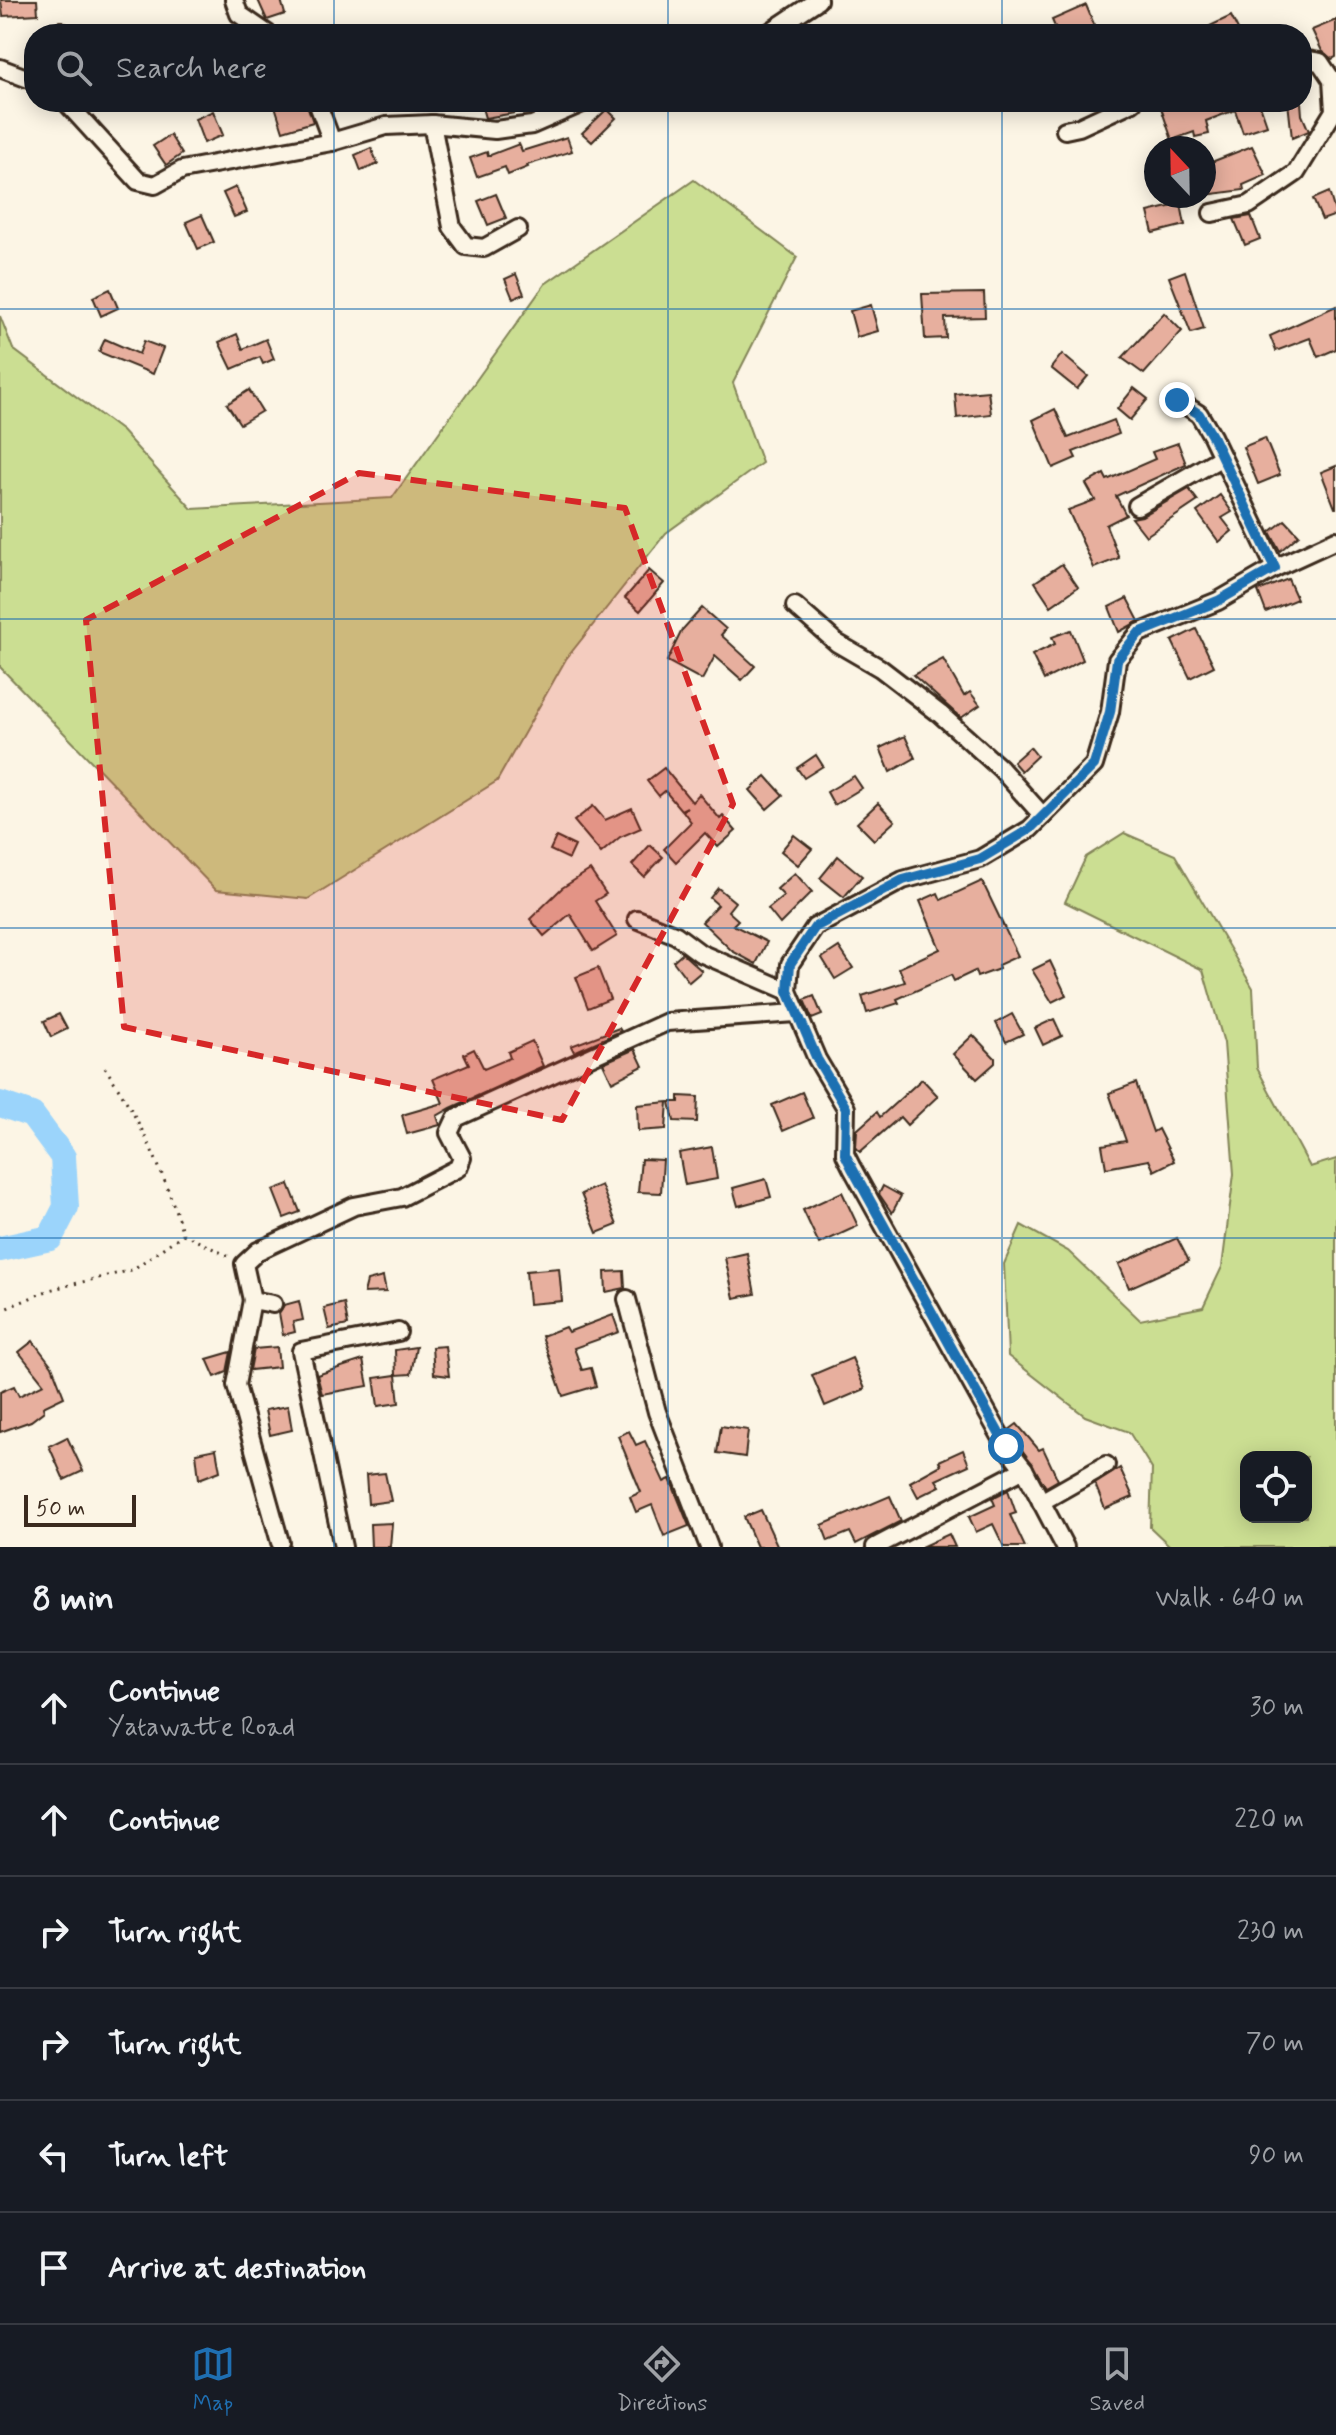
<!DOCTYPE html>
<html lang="en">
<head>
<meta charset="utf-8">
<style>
	body { margin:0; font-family:Mynerve,sans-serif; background:#242831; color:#f1f3f6 }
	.controls { position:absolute; right:24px; bottom:24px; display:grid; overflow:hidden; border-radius:16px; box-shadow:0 4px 20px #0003 }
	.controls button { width:72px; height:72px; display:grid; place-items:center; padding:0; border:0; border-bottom:2px solid #363941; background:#171b24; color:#f1f3f6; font:40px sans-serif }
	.compass { position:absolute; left:1144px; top:136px; width:72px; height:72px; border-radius:50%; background:#171b24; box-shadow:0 4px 20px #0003; rotate:338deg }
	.scale { position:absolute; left:24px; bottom:20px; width:112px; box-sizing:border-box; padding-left:8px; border:4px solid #3b2a1e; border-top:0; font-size:22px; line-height:28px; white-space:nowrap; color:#3b2a1e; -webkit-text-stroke:6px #fcf5e5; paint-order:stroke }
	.stop { position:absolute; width:24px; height:24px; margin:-18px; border:6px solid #1f6fb2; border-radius:50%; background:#fff }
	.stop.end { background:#1f6fb2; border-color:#fff; box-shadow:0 2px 8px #0008 }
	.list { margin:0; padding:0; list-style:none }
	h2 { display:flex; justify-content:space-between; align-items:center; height:104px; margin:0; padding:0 32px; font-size:34px }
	h2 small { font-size:26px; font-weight:400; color:#9ea1a6 }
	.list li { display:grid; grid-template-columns:52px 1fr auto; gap:24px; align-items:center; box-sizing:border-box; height:112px; padding:0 32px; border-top:2px solid #363941 }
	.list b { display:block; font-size:30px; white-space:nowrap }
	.list p { margin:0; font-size:26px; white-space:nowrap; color:#9ea1a6 }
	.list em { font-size:26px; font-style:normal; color:#9ea1a6 }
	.icon { flex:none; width:44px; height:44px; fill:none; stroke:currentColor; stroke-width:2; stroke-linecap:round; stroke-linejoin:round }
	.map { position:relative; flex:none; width:1336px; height:1547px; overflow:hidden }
	.search { position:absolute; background:#171b24; box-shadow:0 4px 20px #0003; left:24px; right:24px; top:24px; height:88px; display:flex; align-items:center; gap:20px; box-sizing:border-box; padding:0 28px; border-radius:32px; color:#9ea1a6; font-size:30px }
	.sheet { height:776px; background:#171b24 }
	nav { display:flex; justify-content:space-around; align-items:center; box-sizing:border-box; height:112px; border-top:2px solid #363941; background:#171b24; font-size:22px; color:#9ea1a6 }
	nav a { display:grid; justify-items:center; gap:4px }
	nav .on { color:#1f6fb2 }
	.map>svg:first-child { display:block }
	.green { fill:#cbde92; stroke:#838458; stroke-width:2; fill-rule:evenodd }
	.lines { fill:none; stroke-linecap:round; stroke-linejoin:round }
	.river { stroke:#9bd4fb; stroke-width:26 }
	.building { fill:#e7af9e; stroke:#3b2a1e; stroke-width:2 }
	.street-casing { stroke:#3b2a1e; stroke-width:22 }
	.path { stroke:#3b2a1e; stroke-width:3; stroke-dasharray:2 6; stroke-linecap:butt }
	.street { stroke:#fcf5e5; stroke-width:16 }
	.route { stroke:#1f6fb2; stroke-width:10 }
	.marked { fill:#d62828; fill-opacity:0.2; stroke:#d62828; stroke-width:6; stroke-dasharray:16 10; stroke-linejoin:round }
	.grid { fill:none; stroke:#1f6fb2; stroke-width:2; stroke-opacity:0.55 }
</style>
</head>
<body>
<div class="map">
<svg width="1336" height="1547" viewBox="0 0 1336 1547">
	<rect width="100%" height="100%" fill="#fcf5e5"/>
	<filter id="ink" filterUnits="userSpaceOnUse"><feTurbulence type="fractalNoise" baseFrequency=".0125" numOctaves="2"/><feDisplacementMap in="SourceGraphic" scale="16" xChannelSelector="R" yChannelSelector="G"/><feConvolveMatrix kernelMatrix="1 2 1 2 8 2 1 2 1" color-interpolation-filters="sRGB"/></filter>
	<g filter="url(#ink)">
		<g class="green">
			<path d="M694,180L797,257L733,383L762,463L666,533L566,659L497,781L308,899L216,890L0,667V316L13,349L122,431L192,509L392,498L545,284Z"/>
			<path d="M1124,833L1175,855L1253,988L1257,1068L1310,1167L1336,1159V1547H1171L1150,1527L1152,1469L1129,1432L1085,1416L1008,1356L1004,1264L1021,1225L1068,1251L1140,1320L1203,1307L1222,1267L1234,1174L1224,1043L1203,970L1065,902L1086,857ZM1246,1457H1306V1517H1246Z"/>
		</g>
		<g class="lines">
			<path class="river" d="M0,1104L32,1115L63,1157L66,1207L50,1238L0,1249"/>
		</g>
		<g class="building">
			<path d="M1,0H37L38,14L3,16Z"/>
			<path d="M258,0H281L285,14L267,20Z"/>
			<path d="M1086,5L1098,34H1058L1052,20Z"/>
			<path d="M1231,16L1240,34H1214L1210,26Z"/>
			<path d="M1336,20V57L1332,59L1322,51L1312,30Z"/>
			<path d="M59,21H63L81,34H49Z"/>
			<path d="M289,102H306L313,122L283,131L275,106Z"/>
			<path d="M488,102H511L515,113L485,118L481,104Z"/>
			<path d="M1159,102H1259L1267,125L1243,133L1235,110L1206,121L1209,134L1195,137L1194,132L1172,140Z"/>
			<path d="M1288,102H1301L1302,115L1309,131L1292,138Z"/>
			<path d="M607,109L616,118L592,142L582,133Z"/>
			<path d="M213,111L223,135L204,143L195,119Z"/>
			<path d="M170,135L182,154L166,165L153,146Z"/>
			<path d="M567,137L572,151L527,165L528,167L508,175L505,167L477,177L470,158L487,152L488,156L519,144L522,151Z"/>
			<path d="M1252,146L1266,175L1243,185L1244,190L1204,195V165Z"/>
			<path d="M371,148L378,164L361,171L355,155Z"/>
			<path d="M236,187L247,212L234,217L223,193Z"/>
			<path d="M1329,192L1336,215L1322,220L1313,199Z"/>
			<path d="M496,194L506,218L488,225L478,201Z"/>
			<path d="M1181,204L1185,225L1153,233L1148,212Z"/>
			<path d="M202,215L214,242L198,249L186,222Z"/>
			<path d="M1251,216L1260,239L1245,245L1234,219Z"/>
			<path d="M1185,271L1204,329L1191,333L1169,277Z"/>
			<path d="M516,274L524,294L513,299L505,279Z"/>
			<path d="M110,289L118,308L101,316L93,297Z"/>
			<path d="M984,293L985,317L945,318L946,338L925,339L922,294Z"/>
			<path d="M871,305L878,331L857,337L850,311Z"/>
			<path d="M1336,306V349L1318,357L1310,338L1276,351L1270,336Z"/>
			<path d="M1164,313L1182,331L1144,374L1122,358Z"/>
			<path d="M237,334L243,349L266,339L274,359L263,364L260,357L232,369L219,342Z"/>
			<path d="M105,339L139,354L144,341L163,348L153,374L99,352Z"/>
			<path d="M1062,354L1088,376L1077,389L1051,368Z"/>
			<path d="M1134,388L1148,399L1130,420L1117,409Z"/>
			<path d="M249,390L262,411L240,424L227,404Z"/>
			<path d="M988,391L991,414L957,418L955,394Z"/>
			<path d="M1055,409L1068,438L1114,420L1119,434L1073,452L1076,458L1053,468L1033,420Z"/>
			<path d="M1265,438L1280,475L1258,484L1243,447Z"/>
			<path d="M1178,443L1186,464L1116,496L1126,515L1106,525L1119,558L1094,568L1068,510L1095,500L1086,484L1104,474L1107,480L1155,459L1152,452Z"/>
			<path d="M1336,466V508H1335L1321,472Z"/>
			<path d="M1189,489L1198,501L1146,536L1132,518L1142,516Z"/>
			<path d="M1220,495L1232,512L1222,518L1232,531L1219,542L1197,512Z"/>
			<path d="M1285,520L1299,535L1280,551L1270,532Z"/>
			<path d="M1062,564L1078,587L1051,606L1035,582Z"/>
			<path d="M649,570L664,583L640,611L625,598Z"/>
			<path d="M1288,579L1297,599L1266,612L1258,591Z"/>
			<path d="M1127,598L1139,621L1119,632L1109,607Z"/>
			<path d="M702,608L726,629L721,635L755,666L742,680L715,656L702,680L667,661L682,630Z"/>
			<path d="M1196,629L1214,666L1190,678L1172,641Z"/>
			<path d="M1071,630L1083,660L1044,680L1032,655L1055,644L1052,637Z"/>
			<path d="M943,659L964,696L970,692L980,705L961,718L913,675Z"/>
			<path d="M905,736L915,758L890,772L880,748Z"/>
			<path d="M1030,747L1037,756L1021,771L1013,762Z"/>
			<path d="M816,755L823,766L804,778L797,768Z"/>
			<path d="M664,768L692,802L699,794L720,819L723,816L736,831L718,847L705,833L676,862L664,849L691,822L683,811L687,807L681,810L665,791L659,796L647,781Z"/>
			<path d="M766,776L783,795L767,809L750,790Z"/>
			<path d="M854,776L862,788L834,805L827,792Z"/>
			<path d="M878,803L895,821L874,840L857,823Z"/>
			<path d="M593,806L605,820L632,808L641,828L620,837L601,853L574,821Z"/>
			<path d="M794,835L812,849L798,865L781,851Z"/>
			<path d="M556,837L575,846L569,859L550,850Z"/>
			<path d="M650,845L663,857L644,877L632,865Z"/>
			<path d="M838,856L862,876L844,897L820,878Z"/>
			<path d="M590,870L606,894L595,901L617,936L593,951L570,914L544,936L530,919L562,888Z"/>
			<path d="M795,873L812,892L780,924L768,909L784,896L777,889Z"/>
			<path d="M982,881L1018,956L998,965L999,969L977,977L975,971L954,981L951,975L897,999L899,1003L867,1013L862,996L905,982L899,968L940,949L920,901L938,893L941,900Z"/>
			<path d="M718,888L735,902L728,911L738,920L733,925L767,942L756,964L732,951L702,922L718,905L710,898Z"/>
			<path d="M839,947L853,968L835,979L822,958Z"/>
			<path d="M682,953L702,971L689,982L673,961Z"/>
			<path d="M1050,961L1066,995L1052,1002L1032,970Z"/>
			<path d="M598,968L610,999L588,1008L576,977Z"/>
			<path d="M814,996L822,1015L812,1019L804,1000Z"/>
			<path d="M59,1014L67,1029L51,1037L44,1021Z"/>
			<path d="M1012,1014L1023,1034L1006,1042L996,1023Z"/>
			<path d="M1054,1019L1062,1036L1043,1045L1035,1028Z"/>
			<path d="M619,1028L621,1031L574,1052L571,1046Z"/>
			<path d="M973,1035L995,1058V1063L977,1079L953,1054Z"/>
			<path d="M532,1041L543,1066L451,1108L437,1116L440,1125L407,1134L402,1115L443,1103L433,1079L469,1064L464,1054L474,1049L484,1069L510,1058L508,1052Z"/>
			<path d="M635,1049L643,1066L612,1082L603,1063Z"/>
			<path d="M922,1079L938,1096L907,1125L900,1117L860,1152L856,1147L857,1130L877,1112L880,1117Z"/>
			<path d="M1136,1083L1153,1132L1158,1129L1174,1161L1154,1171L1149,1160L1106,1168L1102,1145L1126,1141L1109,1093Z"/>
			<path d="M802,1092L813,1118L783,1131L772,1105Z"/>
			<path d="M679,1096L698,1097L697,1122L674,1121L670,1102H679Z"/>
			<path d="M668,1102L666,1129L638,1131L637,1105Z"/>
			<path d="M712,1147L717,1179L685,1185L679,1153Z"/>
			<path d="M641,1159L663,1160L661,1193L638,1192Z"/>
			<path d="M766,1179L771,1197L738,1206L733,1188Z"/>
			<path d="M289,1184L300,1212L284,1218L273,1190Z"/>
			<path d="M601,1185L617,1225L597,1233L581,1194Z"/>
			<path d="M883,1186L901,1196L892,1213L879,1194Z"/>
			<path d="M842,1192L858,1226L819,1244L803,1210Z"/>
			<path d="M1177,1238L1189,1261L1129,1288L1119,1264Z"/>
			<path d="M747,1253L755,1294L734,1298L725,1258Z"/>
			<path d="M559,1268L562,1301L529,1304L526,1271Z"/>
			<path d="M624,1271L625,1288L606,1292L605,1272Z"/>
			<path d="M383,1277L386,1292L364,1293L367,1281Z"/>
			<path d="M299,1301L303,1320L293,1322L295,1332L283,1335L279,1313L284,1305Z"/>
			<path d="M344,1303L348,1325L329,1329L324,1308Z"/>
			<path d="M613,1315L619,1332L574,1348L582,1370L591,1368L596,1386L563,1396L542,1336L565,1327L568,1332Z"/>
			<path d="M33,1341L52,1366L64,1397L43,1407L44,1411L31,1421L0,1432V1392L14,1386L19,1396L44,1384L19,1352Z"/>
			<path d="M445,1346L449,1376L434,1374L432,1347Z"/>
			<path d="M277,1347L279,1367L250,1370L254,1349Z"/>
			<path d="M416,1347L411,1374L396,1375L395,1350Z"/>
			<path d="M231,1352L227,1372L215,1377L207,1359Z"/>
			<path d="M852,1358L865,1389L825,1406L812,1375Z"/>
			<path d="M363,1360L368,1386L322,1394L317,1375Z"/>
			<path d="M396,1375L399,1403L378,1406L374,1378Z"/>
			<path d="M288,1406L292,1430L270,1435L265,1410Z"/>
			<path d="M1017,1424L1039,1450L1043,1448L1058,1480L1046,1487L1009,1430Z"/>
			<path d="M721,1426L748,1430L745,1457L717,1453Z"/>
			<path d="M629,1431L636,1445L645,1441L664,1482L670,1479L689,1526L664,1536L652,1505L636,1512L630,1497L641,1492L618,1436Z"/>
			<path d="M67,1437L83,1471L64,1480L49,1446Z"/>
			<path d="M216,1449L220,1471L199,1479L196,1453Z"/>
			<path d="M963,1450L969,1465L936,1480L940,1486L918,1497L910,1482L941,1465L939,1461Z"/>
			<path d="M1120,1468L1133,1497L1105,1509L1095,1484Z"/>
			<path d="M385,1473L391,1501L368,1504L366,1475Z"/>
			<path d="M1008,1490L1016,1513L1010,1515L1025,1547H1004L993,1524L976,1532L969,1517L995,1505L992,1498Z"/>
			<path d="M890,1496L901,1521L856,1544L850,1532L828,1541L822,1525Z"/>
			<path d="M761,1510L778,1547H757L744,1517Z"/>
			<path d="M392,1523L390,1547H371L370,1524Z"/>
			<path d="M949,1534L955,1547H921Z"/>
		</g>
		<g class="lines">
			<defs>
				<g id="street">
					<path d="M234,0L239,14L268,34"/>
					<path d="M767,34L818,0"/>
					<path d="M0,68L34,81"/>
					<path d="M66,102L138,181L155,185L182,170L332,142L386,126L432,124L495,130L532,125L585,102"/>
					<path d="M317,102L332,142"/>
					<path d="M432,124L452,227L466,246L484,248L518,229"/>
					<path d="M1065,130L1079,127L1133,102"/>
					<path d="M1212,213L1249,205L1296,173L1334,111L1332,80L1320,62L1302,59"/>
					<path d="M1177,400L1199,414L1212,436L1275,568"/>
					<path d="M1137,506L1222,457"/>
					<path d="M795,606L837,643L880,668L940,714L1000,768L1043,816"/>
					<path d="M637,919L676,935L700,953L788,991"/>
					<path d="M627,1299L657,1412L709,1547"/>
					<path d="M252,1300L236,1385L280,1542"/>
					<path d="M273,1304L252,1300L244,1264L258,1251L354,1206L402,1197L458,1168L462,1158L449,1133L456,1118L667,1022L796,1013"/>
					<path d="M1041,1502L1106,1465"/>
					<path d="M343,1547L301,1351L398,1332"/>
					<path d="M875,1547L1024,1469"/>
					<path d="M1065,1547L1024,1469L1006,1446L852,1168L845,1154L846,1108L817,1059L788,991L790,964L815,927L903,880L980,859L1030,829L1094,765L1110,712L1117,660L1139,633L1218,601L1275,568L1336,540"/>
				</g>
			</defs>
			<use href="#street" class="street-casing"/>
			<g class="path">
				<path d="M183,1234L230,1257"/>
				<path d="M0,1311L49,1290L132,1270L183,1234C165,1175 140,1118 105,1068"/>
			</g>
			<use href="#street" class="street"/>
		</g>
	</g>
	<g class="lines" filter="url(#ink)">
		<path class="route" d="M1006,1446L852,1168L845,1154L846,1108L817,1059L788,991L790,964L815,927L903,880L980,859L1030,829L1094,765L1110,712L1117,660L1139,633L1218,601L1275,568L1212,436L1199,414L1177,400"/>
	</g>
	<path class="marked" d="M359,473L625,508L733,804L562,1120L124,1027L86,620Z"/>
	<path class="grid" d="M334,0V34M668,0V34M1002,0V34M334,102V1547M668,102V1547M1002,102V1547M0,309H1336M0,619H1336M0,928H1336M0,1238H1336"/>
</svg>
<div class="controls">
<button><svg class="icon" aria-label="locate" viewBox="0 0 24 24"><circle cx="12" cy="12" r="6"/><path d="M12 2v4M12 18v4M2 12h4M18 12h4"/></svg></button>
</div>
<svg class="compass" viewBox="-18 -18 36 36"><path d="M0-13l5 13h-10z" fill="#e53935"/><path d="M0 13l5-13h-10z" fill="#9ea1a6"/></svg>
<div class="scale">50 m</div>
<div class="stop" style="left:1006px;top:1446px"></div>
<div class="stop end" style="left:1177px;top:400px"></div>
<div class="search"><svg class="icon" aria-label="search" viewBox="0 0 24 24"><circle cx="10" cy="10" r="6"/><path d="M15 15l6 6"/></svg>Search here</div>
</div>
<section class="sheet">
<h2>8 min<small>Walk · 640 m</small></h2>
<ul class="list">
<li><svg class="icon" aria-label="ahead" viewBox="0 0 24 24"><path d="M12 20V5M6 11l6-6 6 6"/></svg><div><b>Continue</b><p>Yatawatte Road</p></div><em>30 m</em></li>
<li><svg class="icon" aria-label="ahead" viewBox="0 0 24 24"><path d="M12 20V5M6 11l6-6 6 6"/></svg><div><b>Continue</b></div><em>220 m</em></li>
<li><svg class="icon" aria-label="right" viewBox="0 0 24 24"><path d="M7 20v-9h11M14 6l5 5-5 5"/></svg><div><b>Turn right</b></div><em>230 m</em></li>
<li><svg class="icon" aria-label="right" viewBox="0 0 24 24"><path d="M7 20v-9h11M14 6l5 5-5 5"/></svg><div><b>Turn right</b></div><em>70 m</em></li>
<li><svg class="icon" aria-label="left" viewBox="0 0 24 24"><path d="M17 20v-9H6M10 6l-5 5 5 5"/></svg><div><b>Turn left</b></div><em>90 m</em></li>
<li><svg class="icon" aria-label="arrive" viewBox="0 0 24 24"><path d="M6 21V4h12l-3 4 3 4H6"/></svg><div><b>Arrive at destination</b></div></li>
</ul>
</section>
<nav>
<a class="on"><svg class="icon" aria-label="map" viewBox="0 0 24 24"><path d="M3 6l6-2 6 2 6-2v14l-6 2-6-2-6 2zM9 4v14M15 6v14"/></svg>Map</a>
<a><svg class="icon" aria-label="directions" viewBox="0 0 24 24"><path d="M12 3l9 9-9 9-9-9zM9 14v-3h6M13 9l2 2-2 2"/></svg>Directions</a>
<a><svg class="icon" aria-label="saved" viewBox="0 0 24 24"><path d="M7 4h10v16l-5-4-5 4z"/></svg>Saved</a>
</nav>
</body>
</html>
